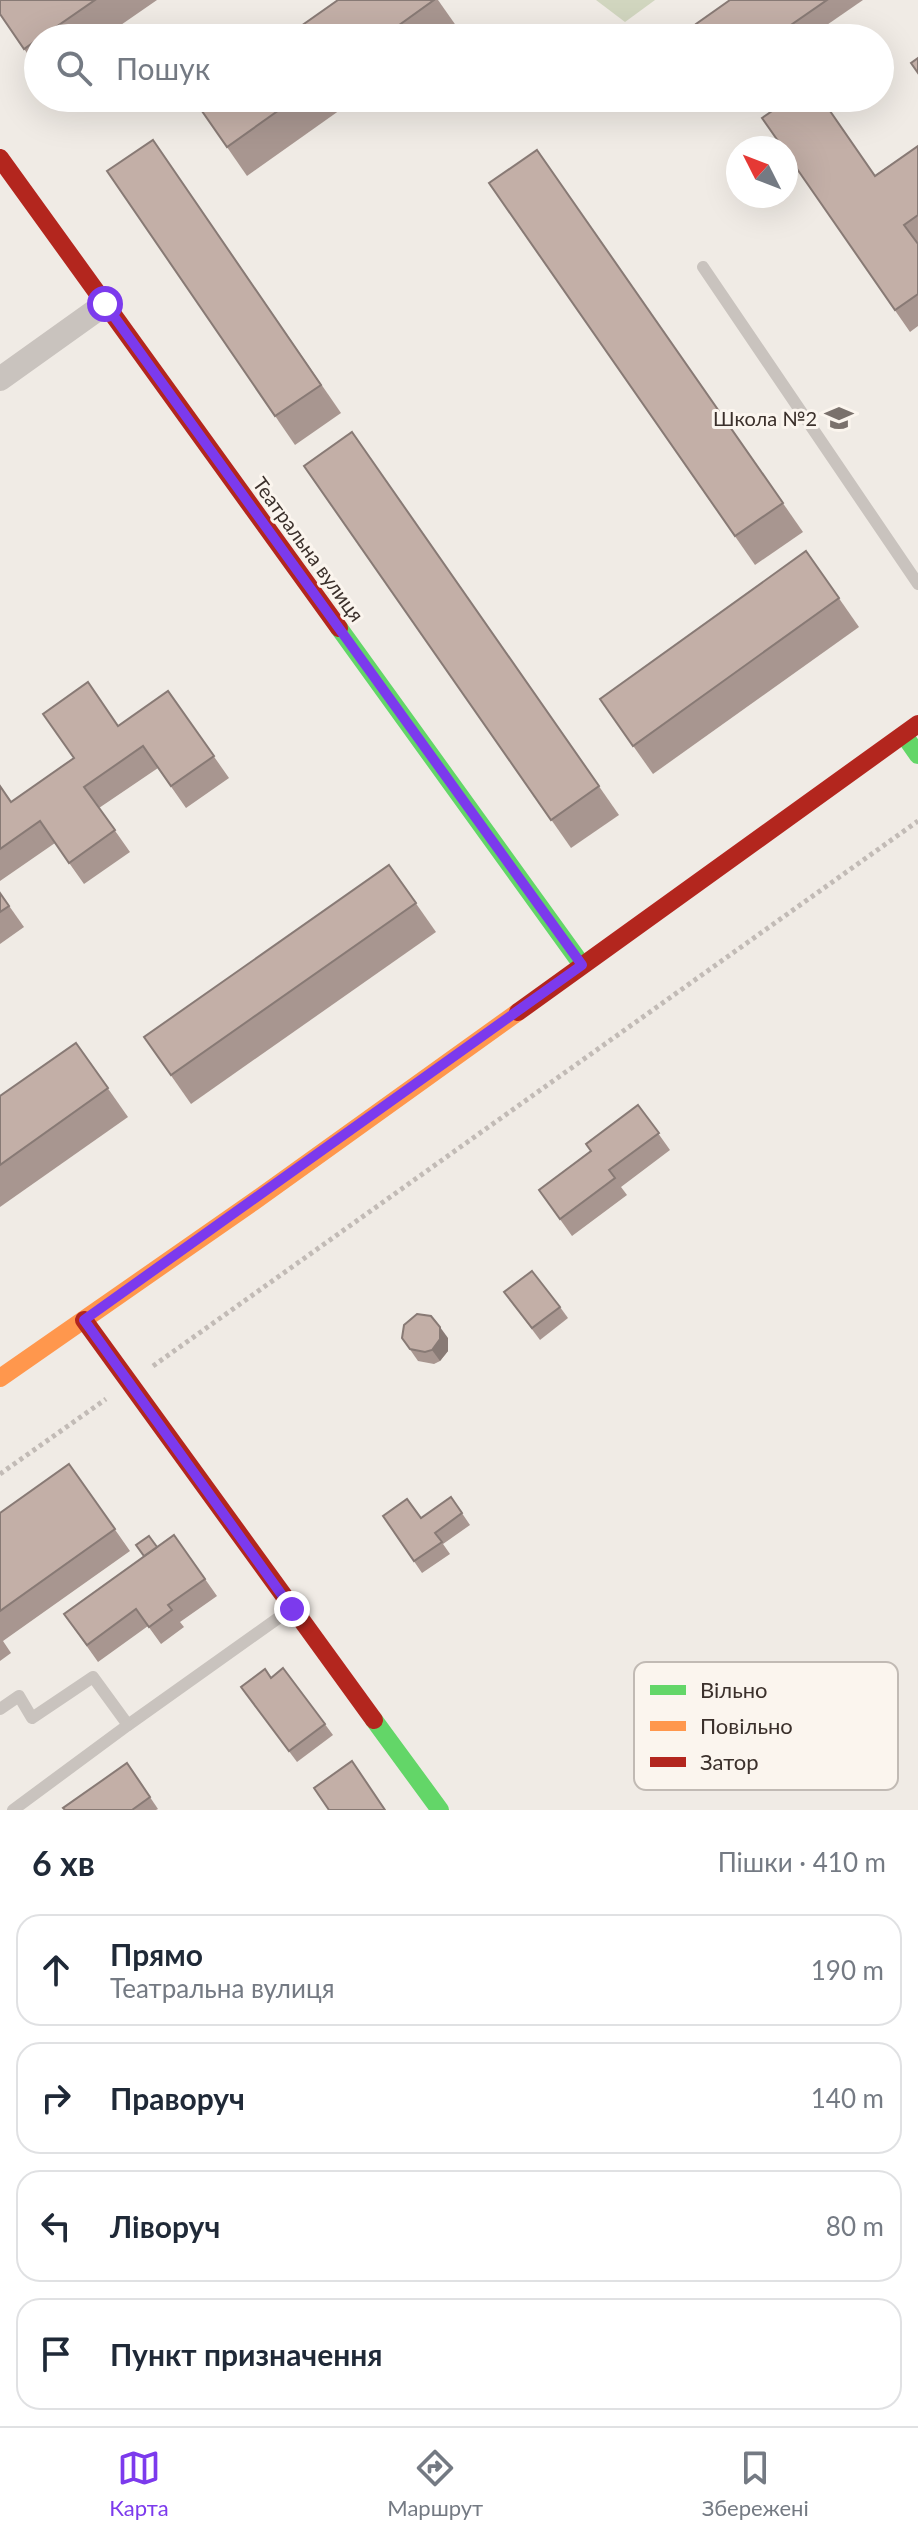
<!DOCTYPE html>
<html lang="uk">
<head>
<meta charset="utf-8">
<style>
	body { margin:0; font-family:Lato,sans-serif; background:#f2f2f3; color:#1f2937 }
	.compass { position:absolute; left:726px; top:136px; width:72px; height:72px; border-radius:50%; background:#fff; box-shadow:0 8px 32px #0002; rotate:312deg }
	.stop { position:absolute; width:24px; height:24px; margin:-18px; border:6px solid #7c3aed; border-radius:50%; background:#fff }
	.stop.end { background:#7c3aed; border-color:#fff; box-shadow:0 2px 8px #0008 }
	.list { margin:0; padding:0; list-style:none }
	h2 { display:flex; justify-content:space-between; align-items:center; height:104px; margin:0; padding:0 32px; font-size:34px }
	h2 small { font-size:26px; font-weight:400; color:#747a83 }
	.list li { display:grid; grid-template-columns:52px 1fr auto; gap:24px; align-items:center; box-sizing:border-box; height:112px; margin:0 16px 16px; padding:0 16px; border:2px solid #e0e1e3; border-radius:24px }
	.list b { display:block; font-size:30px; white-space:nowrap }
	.list p { margin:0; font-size:26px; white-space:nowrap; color:#747a83 }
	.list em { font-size:26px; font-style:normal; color:#747a83 }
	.icon { flex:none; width:44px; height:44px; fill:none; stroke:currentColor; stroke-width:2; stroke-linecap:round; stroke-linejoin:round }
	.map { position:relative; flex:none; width:918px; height:1810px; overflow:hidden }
	.search { position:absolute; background:#fff; box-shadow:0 8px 32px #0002; left:24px; right:24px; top:24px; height:88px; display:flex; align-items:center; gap:20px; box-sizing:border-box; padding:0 28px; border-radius:44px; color:#747a83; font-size:30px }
	.sheet { height:616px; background:#fff }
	nav { display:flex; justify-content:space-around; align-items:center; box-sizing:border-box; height:112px; border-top:2px solid #e0e1e3; background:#fff; font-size:22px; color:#747a83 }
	nav a { display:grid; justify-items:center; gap:4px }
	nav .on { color:#7c3aed }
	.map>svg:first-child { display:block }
	.green { fill:#d1d6bf }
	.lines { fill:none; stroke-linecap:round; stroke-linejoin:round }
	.path { stroke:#c2bbb6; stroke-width:5; stroke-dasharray:4 4; stroke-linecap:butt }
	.lane { stroke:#c9c3be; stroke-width:12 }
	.street { stroke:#c9c3be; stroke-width:24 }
	.fast { stroke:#63d668; stroke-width:18 }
	.slow { stroke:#ff974d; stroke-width:18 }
	.jam { stroke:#b3261e; stroke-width:18 }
	.wall { fill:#a89690 }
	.shaded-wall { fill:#887a75 }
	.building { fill:#c3afa7; stroke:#887a75; stroke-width:2 }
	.route { stroke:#7c3aed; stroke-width:10 }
	.labels { text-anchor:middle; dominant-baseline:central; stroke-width:6; stroke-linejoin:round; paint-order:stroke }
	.poi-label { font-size:20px; fill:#3b302b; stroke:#fbf5ee; text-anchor:end }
	.street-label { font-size:20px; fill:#3b302b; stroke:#fbf5ee }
	.key { fill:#fbf5ee; stroke:#c1bab4; stroke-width:2 }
	.key-label { font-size:22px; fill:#3b302b }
</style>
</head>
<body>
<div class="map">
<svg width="918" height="1810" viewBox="0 0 918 1810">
	<rect width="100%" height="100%" fill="#f0ebe5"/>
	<path class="green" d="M596,0H655L625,22Z"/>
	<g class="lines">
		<g class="path">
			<path d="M153,1366L918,821"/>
			<path d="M0,1474L106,1399"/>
		</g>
		<g class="lane">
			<path d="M703,267L918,584"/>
			<path d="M0,1709L19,1696L32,1718L93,1677L128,1725L291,1609"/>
			<path d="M13,1810L128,1725"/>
		</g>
		<path class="street" d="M0,379L105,304"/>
		<g class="fast">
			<path d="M339,628L582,965"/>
			<path d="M904,735L918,755"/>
			<path d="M374,1720L440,1810"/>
		</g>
		<path class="slow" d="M0,1378L253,1202L518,1012"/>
		<g class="jam">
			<path d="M0,158L339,628"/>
			<path d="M518,1012L918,724"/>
			<path d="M84,1320L374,1720"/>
		</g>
	</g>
	<g class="wall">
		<path d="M0,0H157L102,38H38V69L0,14Z"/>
		<path d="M338,0H438L457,27L441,38H284Z"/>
		<path d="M730,0H863L808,38H706Z"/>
		<path d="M200,98H357L247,176L195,101Z"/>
		<path d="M153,140L341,413L295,445L107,171Z"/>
		<path d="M918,146V326L910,332L786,153L875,175Z"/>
		<path d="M537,150L803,532L755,565L489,183Z"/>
		<path d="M352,432L619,815L571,848L304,466Z"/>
		<path d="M806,551L859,627L653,774L600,699Z"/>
		<path d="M168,691L229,778L186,808L158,768L99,808L130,852L84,884L55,843L0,881V786L11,802Z"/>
		<path d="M389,865L436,932L191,1104L144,1037Z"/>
		<path d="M0,893L24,927L0,944Z"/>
		<path d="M76,1043L128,1117L0,1207V1096Z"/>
		<path d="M638,1105L670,1150L621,1187L627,1195L572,1236L539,1190L591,1151Z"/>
		<path d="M504,1292L560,1307L568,1318L540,1340Z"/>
		<path d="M402,1338H448V1351L440,1361L434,1364L418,1361Z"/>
		<path d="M69,1464L130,1551L3,1641L11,1653L0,1661V1513Z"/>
		<path d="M451,1497L470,1525L443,1544L450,1554L422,1573L383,1516L421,1518Z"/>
		<path d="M174,1535L217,1596L180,1622L184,1627L161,1644L148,1626L98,1662L64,1614Z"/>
		<path d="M283,1668L333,1735L297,1762L241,1687L271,1678Z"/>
		<path d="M127,1763L158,1809L156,1810H65Z"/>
	</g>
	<path class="shaded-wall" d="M440,1327L448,1338V1351L440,1361L432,1350Z"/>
	<g class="building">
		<path d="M0,0H95L40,38H38V39L24,49L0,14Z"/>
		<path d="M338,0H434L381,38H284Z"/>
		<path d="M730,0H827L772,38H706L696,24Z"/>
		<path d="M918,58V73L911,63Z"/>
		<path d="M200,98H296L227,147L195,101Z"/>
		<path d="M791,98H821L875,176L918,146V215L904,225L918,244V294L895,310L786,153V148H783L762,118Z"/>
		<path d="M153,140L321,385L275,416L107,171Z"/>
		<path d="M537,150L783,503L735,536L489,183Z"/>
		<path d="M352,432L599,786L551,820L304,466Z"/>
		<path d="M806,551L839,598L633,746L600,699Z"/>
		<path d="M88,682L118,726L168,691L214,756L171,786L143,746L84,787L115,830L69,863L40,821L0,849V786L11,802L74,758L43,714Z"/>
		<path d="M389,865L416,903L171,1075L144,1037Z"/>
		<path d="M0,893L9,906L0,912Z"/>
		<path d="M76,1043L108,1088L0,1165V1096Z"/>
		<path d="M638,1105L659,1133L609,1170L615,1178L560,1219L539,1190L591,1151L586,1144Z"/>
		<path d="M532,1271L560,1307L532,1328L504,1292Z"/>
		<path d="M417,1314L431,1316L440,1327V1339L432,1350L425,1352L410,1349L402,1338L404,1325Z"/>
		<path d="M69,1464L115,1529L0,1611V1513Z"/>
		<path d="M451,1497L462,1513L435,1533L442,1542L414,1561L383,1516L407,1499L421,1518Z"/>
		<path d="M174,1535L205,1579L168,1605L172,1610L149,1627L136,1609L87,1645L64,1614Z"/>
		<path d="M149,1536L157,1547L144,1556L136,1545Z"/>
		<path d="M283,1668L325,1724L289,1751L241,1687L265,1669L271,1678Z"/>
		<path d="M352,1761L385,1810H329L314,1788Z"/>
		<path d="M127,1763L150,1797L132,1810H65L63,1808Z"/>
	</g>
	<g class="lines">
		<path class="route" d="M105,304L582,965L84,1320L292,1609"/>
	</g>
	<defs>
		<symbol id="school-bare" viewBox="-9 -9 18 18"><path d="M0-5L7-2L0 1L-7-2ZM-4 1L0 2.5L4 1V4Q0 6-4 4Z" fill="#7a716c" stroke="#fbf5ee" stroke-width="2.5" paint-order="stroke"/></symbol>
	</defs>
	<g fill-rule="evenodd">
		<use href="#school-bare" x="819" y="398" width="40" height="40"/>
	</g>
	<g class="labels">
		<g class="poi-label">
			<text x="817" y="418">Школа №2</text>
		</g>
		<g class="street-label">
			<text transform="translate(309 549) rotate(54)">Театральна вулиця</text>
		</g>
	</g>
	<rect x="634" y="1662" width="264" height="128" rx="12" class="key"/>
	<rect x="650" y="1685" width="36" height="10" fill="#63d668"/>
	<rect x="650" y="1721" width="36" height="10" fill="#ff974d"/>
	<rect x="650" y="1757" width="36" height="10" fill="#b3261e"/>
	<g class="key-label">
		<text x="700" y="1698">Вільно</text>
		<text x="700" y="1734">Повільно</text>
		<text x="700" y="1770">Затор</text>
	</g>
</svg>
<svg class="compass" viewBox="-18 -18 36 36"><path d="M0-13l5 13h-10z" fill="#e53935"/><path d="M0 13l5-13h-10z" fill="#747a83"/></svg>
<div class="stop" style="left:105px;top:304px"></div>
<div class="stop end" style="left:292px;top:1609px"></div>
<div class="search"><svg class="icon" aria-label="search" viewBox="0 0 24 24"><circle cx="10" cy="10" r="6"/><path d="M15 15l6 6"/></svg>Пошук</div>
</div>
<section class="sheet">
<h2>6 хв<small>Пішки · 410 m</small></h2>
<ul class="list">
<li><svg class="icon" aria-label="ahead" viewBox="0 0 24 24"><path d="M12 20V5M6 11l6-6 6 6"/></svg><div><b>Прямо</b><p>Театральна вулиця</p></div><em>190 m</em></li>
<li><svg class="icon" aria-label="right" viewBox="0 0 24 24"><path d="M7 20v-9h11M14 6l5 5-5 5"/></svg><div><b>Праворуч</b></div><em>140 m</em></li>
<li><svg class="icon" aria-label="left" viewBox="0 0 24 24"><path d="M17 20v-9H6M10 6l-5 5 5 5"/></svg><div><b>Ліворуч</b></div><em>80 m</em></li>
<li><svg class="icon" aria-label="arrive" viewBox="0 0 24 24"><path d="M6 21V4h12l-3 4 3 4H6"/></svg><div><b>Пункт призначення</b></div></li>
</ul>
</section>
<nav>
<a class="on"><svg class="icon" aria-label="map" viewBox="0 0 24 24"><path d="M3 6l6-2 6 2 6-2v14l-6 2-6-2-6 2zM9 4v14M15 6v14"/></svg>Карта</a>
<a><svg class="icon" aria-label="directions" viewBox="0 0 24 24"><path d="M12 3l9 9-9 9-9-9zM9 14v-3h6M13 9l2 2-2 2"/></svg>Маршрут</a>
<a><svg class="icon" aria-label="saved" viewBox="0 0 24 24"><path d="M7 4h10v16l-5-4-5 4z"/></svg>Збережені</a>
</nav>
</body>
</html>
